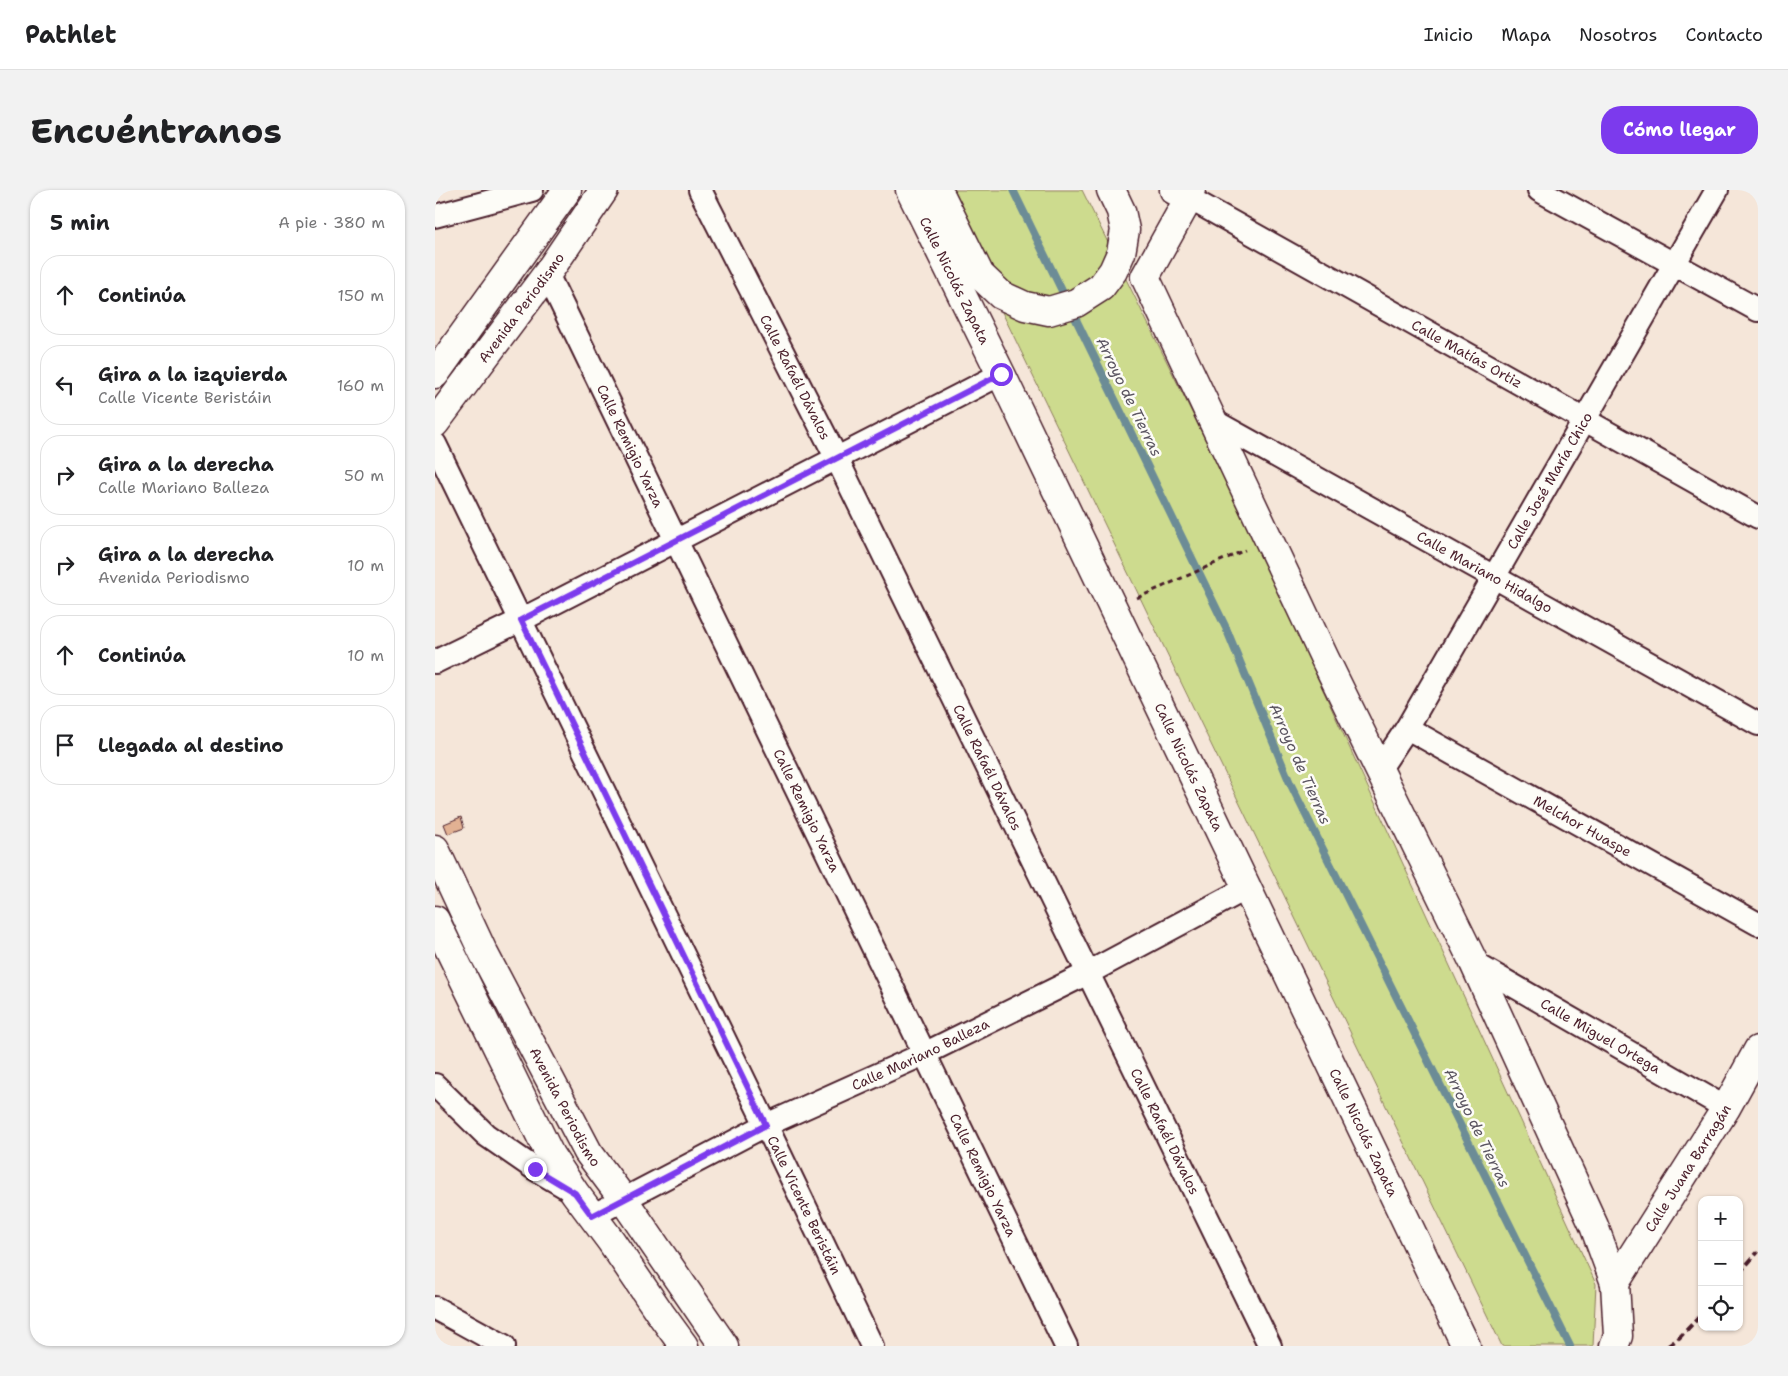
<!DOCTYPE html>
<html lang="es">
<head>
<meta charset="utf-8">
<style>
	body { margin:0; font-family:"Shantell Sans",sans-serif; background:#f2f2f2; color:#202124 }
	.controls { position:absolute; right:15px; bottom:15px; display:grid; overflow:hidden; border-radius:10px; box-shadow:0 1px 4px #0004 }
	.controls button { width:45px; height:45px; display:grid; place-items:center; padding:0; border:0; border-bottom:1px solid #e0e0e0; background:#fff; color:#202124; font:25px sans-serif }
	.stop { position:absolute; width:15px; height:15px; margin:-11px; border:4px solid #7c3aed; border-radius:50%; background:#fff }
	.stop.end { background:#7c3aed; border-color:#fff; box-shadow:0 1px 5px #0008 }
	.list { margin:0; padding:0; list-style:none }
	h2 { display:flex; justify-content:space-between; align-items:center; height:65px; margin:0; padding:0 20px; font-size:21px }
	h2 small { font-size:16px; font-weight:400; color:#757577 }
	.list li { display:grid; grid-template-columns:32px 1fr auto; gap:15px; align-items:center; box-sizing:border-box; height:80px; margin:0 10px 10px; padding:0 10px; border:1px solid #e0e0e0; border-radius:20px }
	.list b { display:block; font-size:19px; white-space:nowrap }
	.list p { margin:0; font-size:16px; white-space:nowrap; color:#757577 }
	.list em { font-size:16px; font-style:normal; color:#757577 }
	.icon { flex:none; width:28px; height:28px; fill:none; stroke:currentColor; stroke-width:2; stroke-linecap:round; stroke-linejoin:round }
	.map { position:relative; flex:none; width:1323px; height:1156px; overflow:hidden; border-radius:20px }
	header { display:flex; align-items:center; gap:30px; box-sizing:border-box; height:70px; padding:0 25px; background:#fff; border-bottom:1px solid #e0e0e0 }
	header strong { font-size:24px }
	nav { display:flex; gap:28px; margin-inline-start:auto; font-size:18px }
	.intro { display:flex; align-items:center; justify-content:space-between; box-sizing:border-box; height:120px; padding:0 30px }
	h1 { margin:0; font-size:35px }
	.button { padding:12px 22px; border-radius:20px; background:#7c3aed; color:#fff; font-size:18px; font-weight:700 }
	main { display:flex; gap:30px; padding:0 30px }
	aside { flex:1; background:#fff; border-radius:20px; box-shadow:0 1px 4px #0004 }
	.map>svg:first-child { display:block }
	.green { fill:#cddb8e; stroke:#8c7d5c }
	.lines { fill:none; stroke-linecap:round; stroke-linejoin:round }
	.stream { stroke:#6c8c96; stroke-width:8 }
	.building { fill:#e2b193; stroke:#4a1f2b }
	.minor-casing { stroke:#4a1f2b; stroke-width:26 }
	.tertiary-casing { stroke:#4a1f2b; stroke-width:31 }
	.path { stroke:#4a1f2b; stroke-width:3; stroke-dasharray:5 4; stroke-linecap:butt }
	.minor { stroke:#fdfcf7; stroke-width:22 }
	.tertiary { stroke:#fdfcf7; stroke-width:28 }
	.rail { stroke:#4a1f2b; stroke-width:4; stroke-dasharray:8 4; stroke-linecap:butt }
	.route { stroke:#7c3aed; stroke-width:6 }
	.labels { text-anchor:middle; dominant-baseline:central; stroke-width:5; stroke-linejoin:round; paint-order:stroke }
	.street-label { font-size:14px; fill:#4a1f2b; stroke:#fdfcf7 }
	.water-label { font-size:15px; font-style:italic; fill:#5b5561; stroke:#fdfcf7 }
</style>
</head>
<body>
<header>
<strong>Pathlet</strong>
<nav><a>Inicio</a><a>Mapa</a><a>Nosotros</a><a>Contacto</a></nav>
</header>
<div class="intro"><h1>Encuéntranos</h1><a class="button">Cómo llegar</a></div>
<main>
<aside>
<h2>5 min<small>A pie · 380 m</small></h2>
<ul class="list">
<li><svg class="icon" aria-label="ahead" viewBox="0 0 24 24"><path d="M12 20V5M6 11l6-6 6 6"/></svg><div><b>Continúa</b></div><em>150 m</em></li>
<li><svg class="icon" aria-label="left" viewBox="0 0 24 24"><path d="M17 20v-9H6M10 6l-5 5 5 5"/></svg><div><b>Gira a la izquierda</b><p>Calle Vicente Beristáin</p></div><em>160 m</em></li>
<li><svg class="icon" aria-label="right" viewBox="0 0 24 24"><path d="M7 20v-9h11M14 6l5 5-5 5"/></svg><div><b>Gira a la derecha</b><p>Calle Mariano Balleza</p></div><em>50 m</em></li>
<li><svg class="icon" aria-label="right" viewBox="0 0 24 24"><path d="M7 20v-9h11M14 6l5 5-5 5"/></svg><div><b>Gira a la derecha</b><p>Avenida Periodismo</p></div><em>10 m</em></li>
<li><svg class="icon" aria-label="ahead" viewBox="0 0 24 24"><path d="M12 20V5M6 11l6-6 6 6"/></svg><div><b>Continúa</b></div><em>10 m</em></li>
<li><svg class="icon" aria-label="arrive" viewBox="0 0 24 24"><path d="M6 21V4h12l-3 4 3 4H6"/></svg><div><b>Llegada al destino</b></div></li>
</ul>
</aside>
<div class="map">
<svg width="1323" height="1156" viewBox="0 0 1323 1156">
	<rect width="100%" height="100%" fill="#f5e6d9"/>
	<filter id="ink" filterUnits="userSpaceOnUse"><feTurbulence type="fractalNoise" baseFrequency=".02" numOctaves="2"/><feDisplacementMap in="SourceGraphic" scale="10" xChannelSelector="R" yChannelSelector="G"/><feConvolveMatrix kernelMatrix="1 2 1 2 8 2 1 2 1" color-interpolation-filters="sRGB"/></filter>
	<g filter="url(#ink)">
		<path class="green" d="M508,0H647L810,330L1161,1094L1158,1156H1067Z"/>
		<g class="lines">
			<path class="stream" d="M578,0L791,438L855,593L1135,1156"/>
		</g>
		<path class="building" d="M26,627L29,638L13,644L9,634Z"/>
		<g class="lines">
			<defs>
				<g id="minor">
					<path id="s1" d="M265,0L401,267L835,1156"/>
					<path id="s2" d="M759,0L754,8L1323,327"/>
					<path d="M1104,0L1323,120"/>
					<path d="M0,26L97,0"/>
					<path id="s3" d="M112,84L631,1156"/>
					<path id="s4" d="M777,230L1323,534"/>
					<path id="s5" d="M0,254L331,935L437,1156"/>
					<path d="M0,472L86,430L566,184"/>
					<path id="s6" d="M972,538L1323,734"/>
					<path id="s7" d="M944,580L972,538L1282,0"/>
					<path id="s8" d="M1039,773L1291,918"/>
					<path d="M0,895L51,945L100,979L139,1002"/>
					<path id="s9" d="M157,1026L331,935L489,864L653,783L812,698"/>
					<path d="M0,1118L69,1156"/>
				</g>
				<g id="tertiary">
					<path id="s10" d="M475,0L566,184L1031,1156"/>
					<path d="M503,0L545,85L566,105L590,116L614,121L641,113L666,97L678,81L686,63L690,40L686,21L676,0"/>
					<path d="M739,0L754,8L710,87L890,469L1039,773L1159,1036L1180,1093L1183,1146L1179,1156"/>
					<path d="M0,184L132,0"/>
					<path id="s11" d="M0,233L112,84L169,0"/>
					<path id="s12" d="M0,659L48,762L153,962L188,1009L289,1156"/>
					<path d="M0,730L115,965L140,1003L176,1051L225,1123L249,1156"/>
					<path id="s13" d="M1180,1093L1291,918L1323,860"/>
				</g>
			</defs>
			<use href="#minor" class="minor-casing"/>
			<use href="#tertiary" class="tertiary-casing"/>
			<path class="path" d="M702,408L810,360"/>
			<use href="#minor" class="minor"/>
			<use href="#tertiary" class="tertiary"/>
			<g class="rail">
				<path d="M1304,1083L1323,1062"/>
				<path d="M1233,1156L1244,1148L1267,1124"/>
			</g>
		</g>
	</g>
	<g class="lines" filter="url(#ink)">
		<path class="route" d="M100,979L140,1003L157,1026L331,935L86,430L566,184"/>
	</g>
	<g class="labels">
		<g class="street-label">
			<text stroke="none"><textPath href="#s10" startOffset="101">Calle Nicolás Zapata</textPath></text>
			<text stroke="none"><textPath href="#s11" startOffset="144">Avenida Periodismo</textPath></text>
			<text stroke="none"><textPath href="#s2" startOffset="328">Calle Matías Ortiz</textPath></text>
			<text stroke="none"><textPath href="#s1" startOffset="210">Calle Rafaél Dávalos</textPath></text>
			<text stroke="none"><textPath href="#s3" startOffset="191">Calle Remigio Yarza</textPath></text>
			<text stroke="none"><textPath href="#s7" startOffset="336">Calle José María Chico</textPath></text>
			<text stroke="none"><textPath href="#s4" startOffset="312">Calle Mariano Hidalgo</textPath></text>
			<text stroke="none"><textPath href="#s1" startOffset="645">Calle Rafaél Dávalos</textPath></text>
			<text stroke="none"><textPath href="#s10" startOffset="641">Calle Nicolás Zapata</textPath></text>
			<text stroke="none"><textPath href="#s3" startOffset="596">Calle Remigio Yarza</textPath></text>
			<text stroke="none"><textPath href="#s6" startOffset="201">Melchor Huaspe</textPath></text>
			<text stroke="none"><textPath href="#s8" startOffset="146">Calle Miguel Ortega</textPath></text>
			<text stroke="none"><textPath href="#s9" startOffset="366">Calle Mariano Balleza</textPath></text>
			<text stroke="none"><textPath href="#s12" startOffset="289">Avenida Periodismo</textPath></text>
			<text stroke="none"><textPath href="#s1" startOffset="1050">Calle Rafaél Dávalos</textPath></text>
			<text stroke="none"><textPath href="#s10" startOffset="1046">Calle Nicolás Zapata</textPath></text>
			<text stroke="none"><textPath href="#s13" startOffset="136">Calle Juana Barragán</textPath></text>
			<text stroke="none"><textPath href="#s3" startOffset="1001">Calle Remigio Yarza</textPath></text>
			<text stroke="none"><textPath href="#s5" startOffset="846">Calle Vicente Beristáin</textPath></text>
		</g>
		<g class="water-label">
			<text transform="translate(694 207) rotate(64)">Arroyo de Tierras</text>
			<text transform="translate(865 574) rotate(66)">Arroyo de Tierras</text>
			<text transform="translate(1042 938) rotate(64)">Arroyo de Tierras</text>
		</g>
	</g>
</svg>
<div class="controls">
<button>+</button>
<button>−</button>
<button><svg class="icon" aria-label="locate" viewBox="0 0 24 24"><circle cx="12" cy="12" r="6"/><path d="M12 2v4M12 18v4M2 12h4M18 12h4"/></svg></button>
</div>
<div class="stop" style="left:566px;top:184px"></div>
<div class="stop end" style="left:100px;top:979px"></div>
</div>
</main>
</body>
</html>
